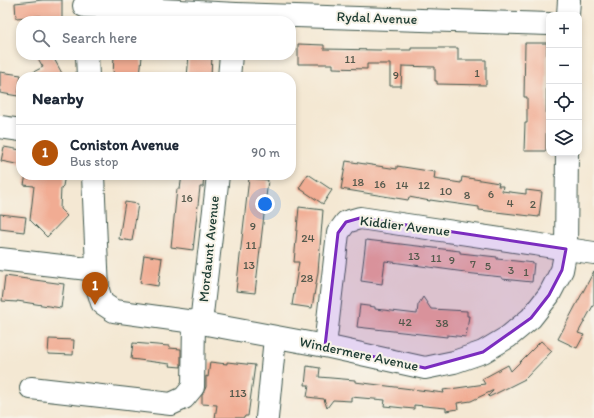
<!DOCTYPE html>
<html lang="en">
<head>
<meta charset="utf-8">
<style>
	body { margin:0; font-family:Itim,sans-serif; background:#f6f6f7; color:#1f2937 }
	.controls { position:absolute; right:12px; top:12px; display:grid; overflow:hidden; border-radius:8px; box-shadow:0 2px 6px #0003 }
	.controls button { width:36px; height:36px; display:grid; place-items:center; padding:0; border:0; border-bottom:1px solid #e0e1e3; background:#fff; color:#1f2937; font:20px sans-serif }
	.you { position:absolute; left:265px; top:204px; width:14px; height:14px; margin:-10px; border:3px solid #fff; border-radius:50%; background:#1a73e8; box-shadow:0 0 0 6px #1a73e833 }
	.badge { display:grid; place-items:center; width:26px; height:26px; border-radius:50%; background:#b45309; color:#fff; font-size:13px; font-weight:700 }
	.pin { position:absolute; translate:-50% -33px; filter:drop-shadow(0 1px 2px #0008) }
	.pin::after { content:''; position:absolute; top:21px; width:14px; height:12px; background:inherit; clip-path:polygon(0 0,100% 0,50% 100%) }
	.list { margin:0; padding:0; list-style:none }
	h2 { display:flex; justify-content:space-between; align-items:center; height:52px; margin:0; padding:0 16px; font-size:17px }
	h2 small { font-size:13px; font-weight:400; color:#747a83 }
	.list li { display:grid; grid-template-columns:26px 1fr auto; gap:12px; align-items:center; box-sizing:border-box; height:56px; padding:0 16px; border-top:1px solid #e0e1e3 }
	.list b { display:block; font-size:15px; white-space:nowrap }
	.list p { margin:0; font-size:13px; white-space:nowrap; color:#747a83 }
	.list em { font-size:13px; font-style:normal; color:#747a83 }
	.icon { flex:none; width:22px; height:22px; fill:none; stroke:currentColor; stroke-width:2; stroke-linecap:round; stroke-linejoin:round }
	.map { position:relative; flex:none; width:594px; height:418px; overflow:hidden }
	.search { position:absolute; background:#fff; box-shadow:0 2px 6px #0003; left:16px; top:16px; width:280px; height:44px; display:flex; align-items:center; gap:10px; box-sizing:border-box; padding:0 14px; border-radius:16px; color:#747a83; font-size:15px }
	.panel { position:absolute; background:#fff; box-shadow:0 2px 6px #0003; left:16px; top:72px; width:280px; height:108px; border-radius:16px }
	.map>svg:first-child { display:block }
	.building { fill:#f1ac93 }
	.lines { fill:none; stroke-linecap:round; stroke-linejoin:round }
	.minor-casing { stroke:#3f574c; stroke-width:24 }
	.minor { stroke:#fff; stroke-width:22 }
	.marked { fill:#7b2cbf; fill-opacity:0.2; stroke:#7b2cbf; stroke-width:3; stroke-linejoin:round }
	.labels { text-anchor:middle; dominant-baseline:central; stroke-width:4; stroke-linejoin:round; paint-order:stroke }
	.number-label { font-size:12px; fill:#54594c }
	.street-label { font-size:14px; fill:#1f3d34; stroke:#f7f3e8 }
</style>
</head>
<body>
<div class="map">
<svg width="594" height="418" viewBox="0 0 594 418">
	<rect width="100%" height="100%" fill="#f7f3e8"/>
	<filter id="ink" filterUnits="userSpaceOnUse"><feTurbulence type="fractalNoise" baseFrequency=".025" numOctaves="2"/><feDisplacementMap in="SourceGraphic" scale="8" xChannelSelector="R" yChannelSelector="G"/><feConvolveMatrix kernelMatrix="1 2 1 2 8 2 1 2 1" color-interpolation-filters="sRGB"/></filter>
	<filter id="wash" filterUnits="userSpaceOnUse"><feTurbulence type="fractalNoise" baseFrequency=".012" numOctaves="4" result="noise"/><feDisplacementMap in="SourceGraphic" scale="16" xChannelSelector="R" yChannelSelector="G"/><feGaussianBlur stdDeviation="0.9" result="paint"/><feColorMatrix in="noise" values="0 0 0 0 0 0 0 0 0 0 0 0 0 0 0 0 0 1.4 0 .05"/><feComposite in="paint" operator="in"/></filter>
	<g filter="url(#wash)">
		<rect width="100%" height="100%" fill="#f4e8d3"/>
		<g id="blocks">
			<g class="building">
				<path d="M43,0H62V21H41L40,16L16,18L15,3Z"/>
				<path d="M525,43H547L546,151H524L525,123H527V97H524Z"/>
				<path d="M298,44L324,45V49L378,50H411V48H458V60H486V85L437,84V81H435V67L402,66L401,86H390V64H367V69L333,68V64H298Z"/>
				<path d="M36,55H52L64,77H24L43,67Z"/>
				<path d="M114,55L142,56L140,77H113Z"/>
				<path d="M189,55H212L211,77H187Z"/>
				<path d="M0,72L21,75L18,96L0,93Z"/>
				<path d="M4,147L21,150V165L1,161Z"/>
				<path d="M346,161L397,169V166L435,172L434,179L461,183L462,177L499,183L498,186H503L502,191L526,194V190L542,192L539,217L479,210V207L430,200V201L409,197L408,200L341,189Z"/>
				<path d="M308,174L332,190L323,204L299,188Z"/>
				<path d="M26,175H65L63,186L61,188L60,209L67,216L47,237L30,220L34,186L24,185Z"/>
				<path d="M182,175H204L203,187H200L193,250L171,247L177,189H180Z"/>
				<path d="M249,178L268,180L255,293L236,291Z"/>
				<path d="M125,202L138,204L132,241L119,239Z"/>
				<path d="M299,207L323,210L318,272L312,308L292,305L299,262H294Z"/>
				<path d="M0,214L26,217L24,232L0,229Z"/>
				<path d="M366,240L460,251V253L497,257V259L534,263L532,282L502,279V277L465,273V272L385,261L382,284L361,281Z"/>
				<path d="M144,255L162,258L158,286L140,283Z"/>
				<path d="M594,271V304L578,333L584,335L577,348L558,339Z"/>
				<path d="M5,276L64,284L61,308L17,301V302L2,301Z"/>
				<path d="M423,297L431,309L467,311V316H469L466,337L447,335V337L357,327L360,305L375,307V309L417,314L418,305Z"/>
				<path d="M49,339L74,340L73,355L48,354Z"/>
				<path d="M541,341L552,351L525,379L489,397L488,396L494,390L471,401L457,403L458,409L446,411V408L414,405V409L384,406L385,400L351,397V401L333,400L327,408L324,399L307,397L309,385H305L307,366L320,368L319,377L355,380V382L444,393L443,390L485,384L482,379L508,365L511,371Z"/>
				<path d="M133,343L169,346V348L181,349V367L169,366L170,364L131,359Z"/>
				<path d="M210,362L227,364V362L255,365L248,416H245L244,418H215L217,405L202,404V395L206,387V376L208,377Z"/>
			</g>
		</g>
	</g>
	<g filter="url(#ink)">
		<use href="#blocks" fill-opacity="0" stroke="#3f574c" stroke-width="1"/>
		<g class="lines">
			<defs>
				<g id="minor">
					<path d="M84,6L236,14L549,24"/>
					<path d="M568,15L569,0"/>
					<path d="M87,55L88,77"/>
					<path d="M229,77L231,55"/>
					<path d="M0,127L21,130"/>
					<path d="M93,175L98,290L102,303L114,311L201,323L325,346L425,368L454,362L483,352L508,337L531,318L549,295L562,270L566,249L567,153"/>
					<path d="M0,259L97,270"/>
					<path d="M201,323L218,175"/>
					<path d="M325,346L338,233L346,222L360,218L594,253"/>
					<path d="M31,388L171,404L184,398L193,387L194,322"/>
					<path d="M267,418L275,338"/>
				</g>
			</defs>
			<use href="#minor" class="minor-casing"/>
			<use href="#minor" class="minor"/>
		</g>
	</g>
	<path class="marked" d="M360,218L566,249L562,270L549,295L531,318L483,352L425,368L325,346L338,233L346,222Z"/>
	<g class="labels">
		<g class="number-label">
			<text x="350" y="59">11</text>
			<text x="477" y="73">1</text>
			<text x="396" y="75">9</text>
			<text x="358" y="182">18</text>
			<text x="380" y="184">16</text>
			<text x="402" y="185">14</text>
			<text x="424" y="185">12</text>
			<text x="446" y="191">10</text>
			<text x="491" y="194">6</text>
			<text x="467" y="195">8</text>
			<text x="187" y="198">16</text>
			<text x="510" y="203">4</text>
			<text x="533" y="204">2</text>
			<text x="253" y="226">9</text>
			<text x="308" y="238">24</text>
			<text x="251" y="245">11</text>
			<text x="414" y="256">13</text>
			<text x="436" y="258">11</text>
			<text x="452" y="260">9</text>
			<text x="473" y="264">7</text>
			<text x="249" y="265">13</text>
			<text x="488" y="266">5</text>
			<text x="511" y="270">3</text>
			<text x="526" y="272">1</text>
			<text x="307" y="278">28</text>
			<text x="405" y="322">42</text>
			<text x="442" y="323">38</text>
			<text x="238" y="393">113</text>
		</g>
		<g class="street-label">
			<text transform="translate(377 18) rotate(2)">Rydal Avenue</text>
			<text transform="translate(405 226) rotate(7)">Kiddier Avenue</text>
			<text transform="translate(209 249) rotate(-84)">Mordaunt Avenue</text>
			<text transform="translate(359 354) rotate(12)">Windermere Avenue</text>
		</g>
	</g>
</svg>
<div class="controls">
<button>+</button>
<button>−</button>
<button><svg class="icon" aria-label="locate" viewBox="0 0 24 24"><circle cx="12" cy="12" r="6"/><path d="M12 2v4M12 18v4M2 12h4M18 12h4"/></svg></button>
<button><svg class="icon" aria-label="layers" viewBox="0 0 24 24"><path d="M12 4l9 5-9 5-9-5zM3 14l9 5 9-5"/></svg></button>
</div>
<div class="you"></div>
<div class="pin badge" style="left:95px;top:305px">1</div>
<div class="search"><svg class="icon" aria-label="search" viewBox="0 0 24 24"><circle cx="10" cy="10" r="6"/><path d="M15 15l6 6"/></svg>Search here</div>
<section class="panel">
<h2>Nearby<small></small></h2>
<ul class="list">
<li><span class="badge">1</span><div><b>Coniston Avenue</b><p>Bus stop</p></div><em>90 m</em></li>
</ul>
</section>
</div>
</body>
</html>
